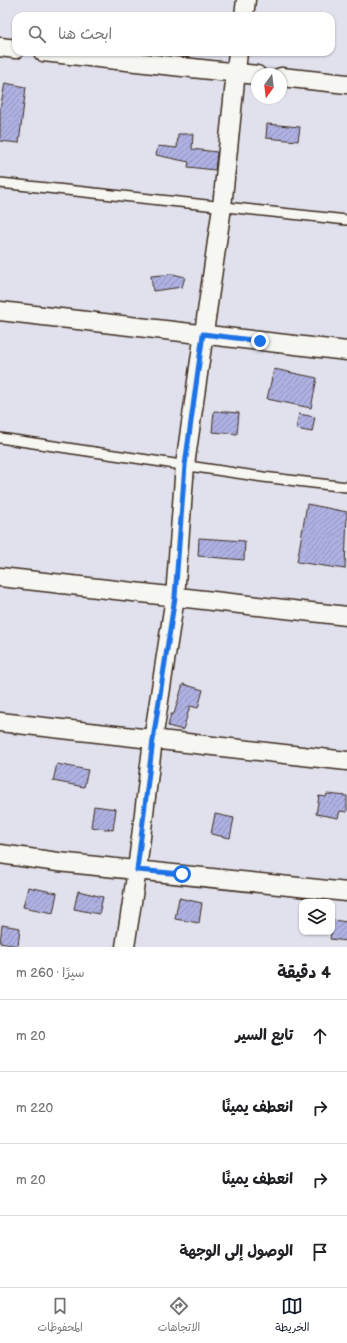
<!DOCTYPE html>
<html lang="ar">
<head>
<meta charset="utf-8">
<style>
	body { margin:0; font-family:"Balsamiq Sans","Playpen Sans Arabic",sans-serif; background:#f6f6f6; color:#202124; direction:rtl }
	.controls { position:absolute; right:12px; bottom:12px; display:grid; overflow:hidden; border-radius:8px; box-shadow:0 1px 3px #0004 }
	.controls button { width:36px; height:36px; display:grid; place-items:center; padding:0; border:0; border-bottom:1px solid #e0e0e0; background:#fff; color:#202124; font:20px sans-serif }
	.compass { position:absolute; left:251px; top:68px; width:36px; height:36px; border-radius:50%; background:#fff; box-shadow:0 1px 3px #0004; rotate:194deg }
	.stop { position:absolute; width:12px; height:12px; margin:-9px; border:3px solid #1a73e8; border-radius:50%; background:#fff }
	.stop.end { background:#1a73e8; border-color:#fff; box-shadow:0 1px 4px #0008 }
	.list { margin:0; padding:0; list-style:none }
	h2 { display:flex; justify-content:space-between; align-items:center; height:52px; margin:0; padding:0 16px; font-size:17px }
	h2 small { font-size:13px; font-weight:400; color:#757577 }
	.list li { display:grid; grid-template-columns:26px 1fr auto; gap:12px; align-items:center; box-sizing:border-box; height:72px; padding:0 16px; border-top:1px solid #e0e0e0 }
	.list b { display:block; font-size:15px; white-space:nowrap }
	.list em { font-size:13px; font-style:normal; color:#757577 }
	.icon { flex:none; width:22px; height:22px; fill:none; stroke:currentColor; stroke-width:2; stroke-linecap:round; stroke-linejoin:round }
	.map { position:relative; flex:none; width:347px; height:947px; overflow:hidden; direction:ltr }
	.search { position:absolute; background:#fff; box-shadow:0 1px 3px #0004; left:12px; right:12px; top:12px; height:44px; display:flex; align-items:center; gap:10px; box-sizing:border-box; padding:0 14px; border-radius:12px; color:#757577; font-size:15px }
	.sheet { height:340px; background:#fff }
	nav { display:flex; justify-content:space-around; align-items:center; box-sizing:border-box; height:56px; border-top:1px solid #e0e0e0; background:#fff; font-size:11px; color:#757577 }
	nav a { display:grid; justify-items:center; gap:2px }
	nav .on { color:#111827 }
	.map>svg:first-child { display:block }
	.building { fill:url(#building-hatch); stroke:#3b2a1e }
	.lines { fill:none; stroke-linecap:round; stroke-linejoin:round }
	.lane-casing { stroke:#3b2a1e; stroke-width:12 }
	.street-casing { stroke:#3b2a1e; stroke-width:21 }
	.lane { stroke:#f6f6f2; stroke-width:9 }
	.street { stroke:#f6f6f2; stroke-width:18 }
	.route { stroke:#1a73e8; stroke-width:5 }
</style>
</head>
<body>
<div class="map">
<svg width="347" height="947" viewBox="0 0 347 947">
	<defs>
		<pattern id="building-hatch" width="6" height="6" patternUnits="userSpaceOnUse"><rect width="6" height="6" fill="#aeb1e2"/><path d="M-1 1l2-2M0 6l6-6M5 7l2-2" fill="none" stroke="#8f90b7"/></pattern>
	</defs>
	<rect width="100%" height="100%" fill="#e0e1ed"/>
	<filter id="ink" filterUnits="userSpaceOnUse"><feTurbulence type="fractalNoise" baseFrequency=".025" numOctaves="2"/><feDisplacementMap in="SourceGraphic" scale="8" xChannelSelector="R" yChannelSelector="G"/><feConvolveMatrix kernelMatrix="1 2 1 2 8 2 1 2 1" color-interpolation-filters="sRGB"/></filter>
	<g filter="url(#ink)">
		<g class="building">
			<path d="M5,83L26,87L19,143L0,141V109Z"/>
			<path d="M267,124L300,127L298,141L266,138Z"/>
			<path d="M178,134H193L192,149L217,152L215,170L188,167L189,162L156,155L158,146L177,148Z"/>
			<path d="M173,274L185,277L182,287L153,291L151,276Z"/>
			<path d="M274,369L317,378L311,408L267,399Z"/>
			<path d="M214,411L239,413L237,434L212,432Z"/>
			<path d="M299,414L315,417L312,432L296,429Z"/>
			<path d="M307,504L347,512L345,569L297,562Z"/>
			<path d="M199,538L245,541L244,560L198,556Z"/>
			<path d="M183,684L203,690L198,708L190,706L183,730L168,726L171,714H174Z"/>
			<path d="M57,764L88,770L84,787L53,781Z"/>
			<path d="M327,794L347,796V812L340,811L338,818L316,814L319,796L326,797Z"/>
			<path d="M94,806L116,809L113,830L91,827Z"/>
			<path d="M215,814L234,818L230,838L211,834Z"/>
			<path d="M28,887L57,893L53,913L23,907Z"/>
			<path d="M78,891L103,897L99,914L74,909Z"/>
			<path d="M179,898L202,903L199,923L175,919Z"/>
			<path d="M333,920L347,922V941L330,939Z"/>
			<path d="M2,925L20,928L18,946L0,943Z"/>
		</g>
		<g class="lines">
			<defs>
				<g id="lane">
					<path d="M0,183L347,220"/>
					<path d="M0,438L263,477L347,487"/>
				</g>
				<g id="street">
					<path d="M244,16L246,0"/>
					<path d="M0,47L16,49"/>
					<path d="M43,52L257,75"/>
					<path d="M281,77L347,84"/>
					<path d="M0,311L347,351"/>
					<path d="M0,577L347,616"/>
					<path d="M0,722L347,761"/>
					<path d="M0,854L58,862L347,892"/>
					<path d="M125,947L137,870L153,740L175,597L185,465L222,207L238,52"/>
				</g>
			</defs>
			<use href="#lane" class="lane-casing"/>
			<use href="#street" class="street-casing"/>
			<use href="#lane" class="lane"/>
			<use href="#street" class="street"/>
		</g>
	</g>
	<g class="lines" filter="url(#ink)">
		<path class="route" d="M182,874L137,870L153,740L175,597L185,465L203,334L260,341"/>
	</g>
</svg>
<div class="controls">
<button><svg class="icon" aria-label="layers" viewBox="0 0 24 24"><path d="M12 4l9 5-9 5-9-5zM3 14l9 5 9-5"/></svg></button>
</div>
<svg class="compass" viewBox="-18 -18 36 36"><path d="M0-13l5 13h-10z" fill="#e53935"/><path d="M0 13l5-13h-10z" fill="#757577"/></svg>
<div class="stop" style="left:182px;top:874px"></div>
<div class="stop end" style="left:260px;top:341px"></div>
<div class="search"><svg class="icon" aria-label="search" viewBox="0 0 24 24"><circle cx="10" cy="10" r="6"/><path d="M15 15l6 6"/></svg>ابحث هنا</div>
</div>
<section class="sheet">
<h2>4 دقيقة<small>سيرًا · 260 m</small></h2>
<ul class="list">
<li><svg class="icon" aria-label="ahead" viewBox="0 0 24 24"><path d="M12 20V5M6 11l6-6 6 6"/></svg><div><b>تابع السير</b></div><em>20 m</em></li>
<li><svg class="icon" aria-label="right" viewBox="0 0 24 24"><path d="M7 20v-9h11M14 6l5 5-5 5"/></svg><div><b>انعطف يمينًا</b></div><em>220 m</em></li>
<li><svg class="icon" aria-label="right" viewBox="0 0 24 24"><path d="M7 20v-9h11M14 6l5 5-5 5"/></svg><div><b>انعطف يمينًا</b></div><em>20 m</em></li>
<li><svg class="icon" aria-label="arrive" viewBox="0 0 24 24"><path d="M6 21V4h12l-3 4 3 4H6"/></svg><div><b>الوصول إلى الوجهة</b></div></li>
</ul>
</section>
<nav>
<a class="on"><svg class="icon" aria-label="map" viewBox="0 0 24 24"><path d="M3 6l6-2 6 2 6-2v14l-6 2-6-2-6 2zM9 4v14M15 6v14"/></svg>الخريطة</a>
<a><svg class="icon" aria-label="directions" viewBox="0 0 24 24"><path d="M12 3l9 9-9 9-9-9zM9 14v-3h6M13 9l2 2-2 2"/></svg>الاتجاهات</a>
<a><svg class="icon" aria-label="saved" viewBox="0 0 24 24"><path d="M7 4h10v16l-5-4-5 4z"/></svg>المحفوظات</a>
</nav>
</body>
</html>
